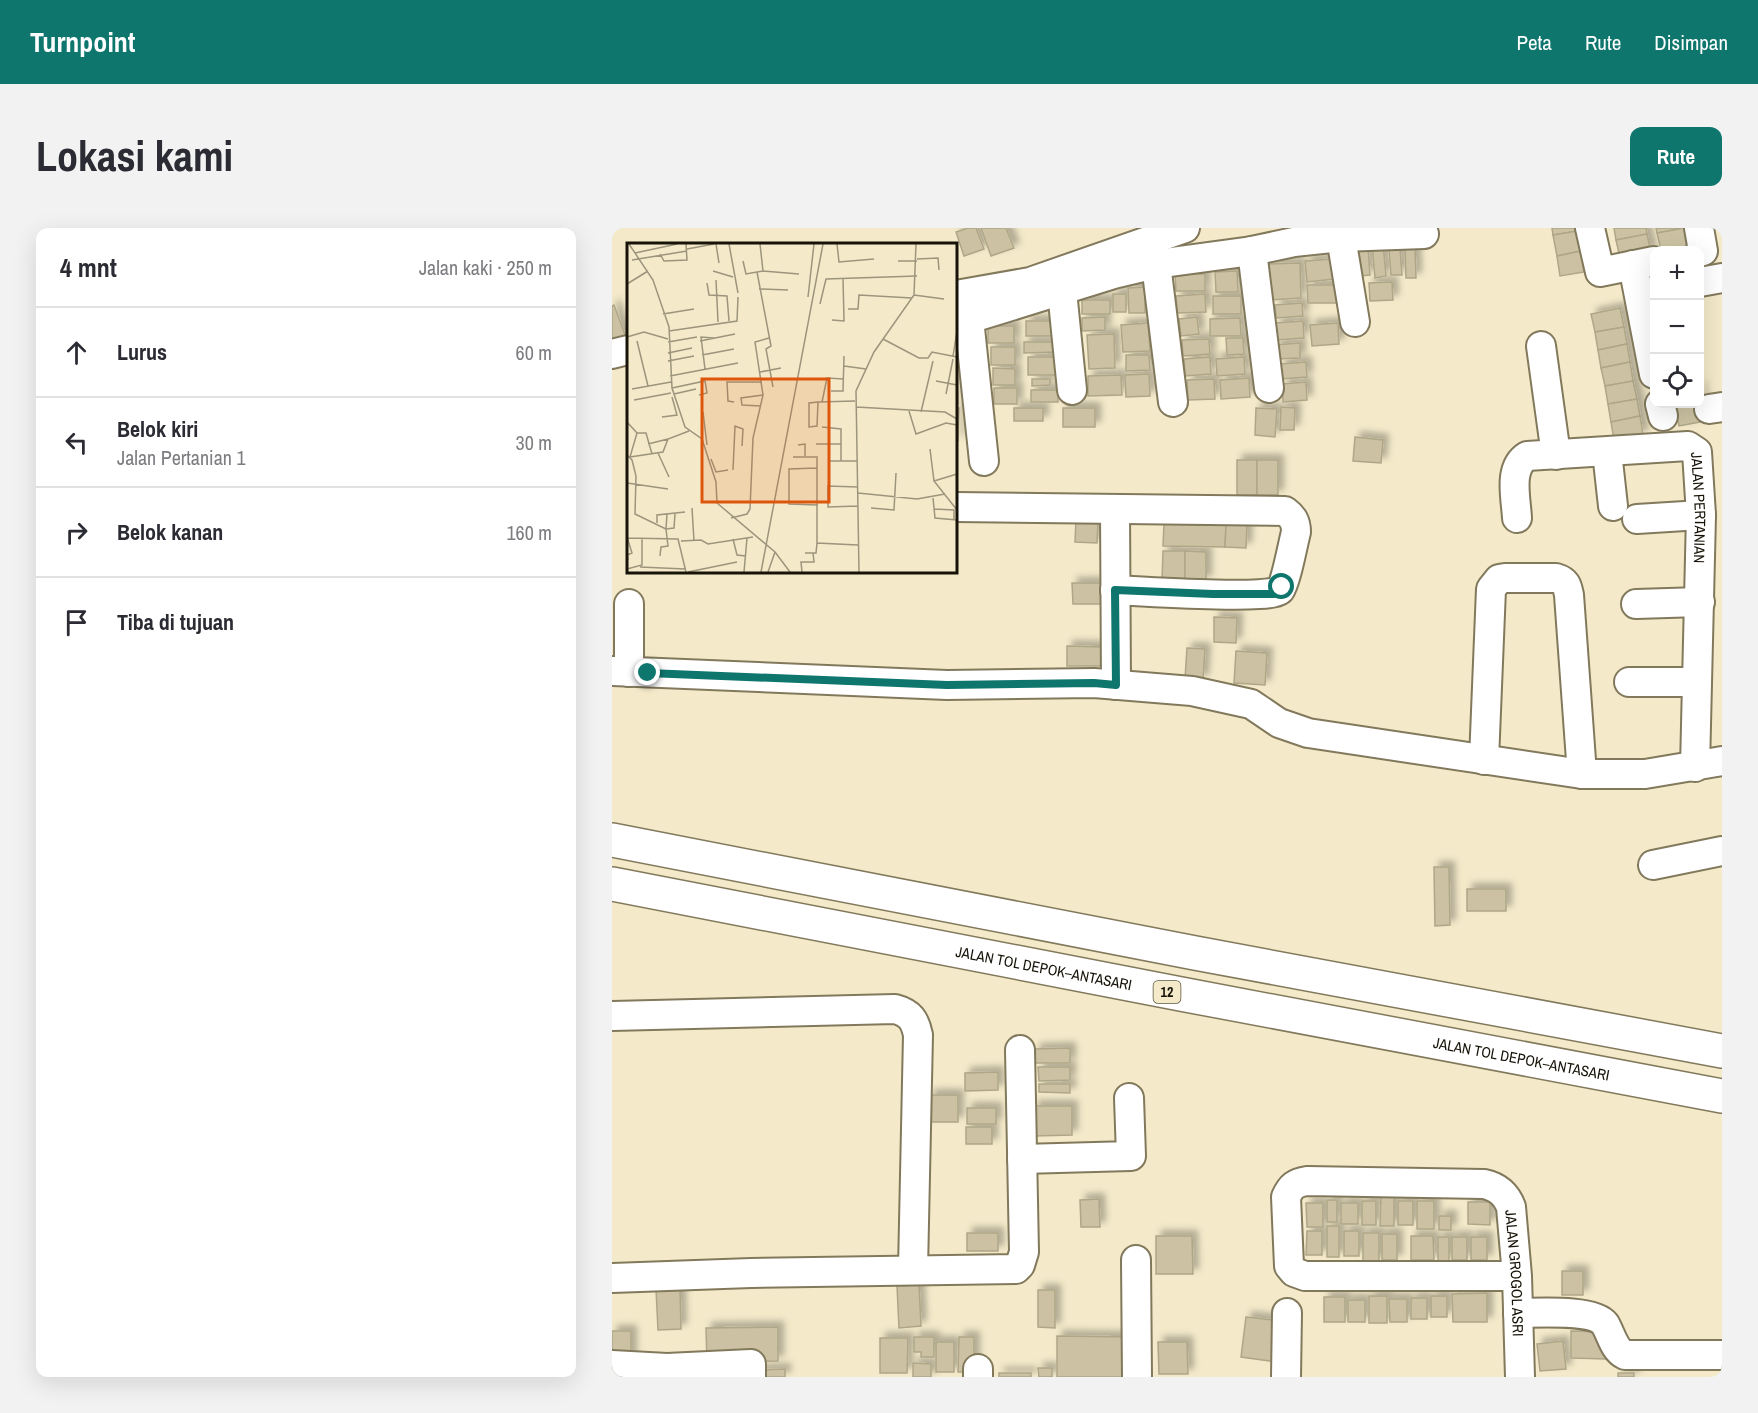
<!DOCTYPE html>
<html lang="id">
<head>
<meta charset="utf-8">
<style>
	body { margin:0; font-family:"Archivo Narrow",sans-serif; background:#f2f2f3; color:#2b2b33 }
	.controls { position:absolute; right:18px; top:18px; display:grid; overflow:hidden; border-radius:12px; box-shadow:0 6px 24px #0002 }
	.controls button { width:54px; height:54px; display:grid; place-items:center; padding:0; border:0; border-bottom:2px solid #e1e1e2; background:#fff; color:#2b2b33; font:30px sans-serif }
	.stop { position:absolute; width:18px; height:18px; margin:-14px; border:4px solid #0f766e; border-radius:50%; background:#fff }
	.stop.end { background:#0f766e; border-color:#fff; box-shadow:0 2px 6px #0008 }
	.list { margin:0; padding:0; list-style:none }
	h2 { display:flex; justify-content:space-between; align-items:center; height:78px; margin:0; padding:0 24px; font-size:26px }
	h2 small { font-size:20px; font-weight:400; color:#7c7c81 }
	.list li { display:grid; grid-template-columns:39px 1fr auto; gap:18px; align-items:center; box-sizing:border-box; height:90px; padding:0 24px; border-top:2px solid #e1e1e2 }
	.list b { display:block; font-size:22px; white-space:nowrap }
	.list p { margin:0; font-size:20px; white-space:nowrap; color:#7c7c81 }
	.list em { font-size:20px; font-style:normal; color:#7c7c81 }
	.icon { flex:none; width:33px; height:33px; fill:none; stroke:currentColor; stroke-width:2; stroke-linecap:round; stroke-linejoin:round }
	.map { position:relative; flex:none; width:1110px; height:1149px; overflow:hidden; border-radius:12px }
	header { display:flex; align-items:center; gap:36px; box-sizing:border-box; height:84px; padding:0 30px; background:#0f766e; color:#fff }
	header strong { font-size:28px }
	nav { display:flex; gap:33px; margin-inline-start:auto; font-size:21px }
	.intro { display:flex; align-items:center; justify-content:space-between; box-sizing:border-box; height:144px; padding:0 36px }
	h1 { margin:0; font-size:42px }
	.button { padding:15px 27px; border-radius:12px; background:#0f766e; color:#fff; font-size:21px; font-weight:700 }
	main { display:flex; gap:36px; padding:0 36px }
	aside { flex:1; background:#fff; border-radius:12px; box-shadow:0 6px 24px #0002 }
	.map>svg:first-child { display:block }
	.building { fill:#ccc2a3; stroke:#afa688; stroke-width:1.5; filter:url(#shadow) }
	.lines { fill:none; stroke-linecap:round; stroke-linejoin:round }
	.minor-casing { stroke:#82795c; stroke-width:32 }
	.highway-casing { stroke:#82795c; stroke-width:36 }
	.minor { stroke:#fff; stroke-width:28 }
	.highway { stroke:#fff; stroke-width:33 }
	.route { stroke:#0f766e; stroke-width:8 }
	.labels { text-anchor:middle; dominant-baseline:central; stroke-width:4.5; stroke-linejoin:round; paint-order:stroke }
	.shield { fill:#f4eaca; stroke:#595442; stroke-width:1.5 }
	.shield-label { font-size:14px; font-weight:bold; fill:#171308 }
	.street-label { font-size:15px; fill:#171308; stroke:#f4eaca }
	.inset-road { fill:none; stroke:#9c947c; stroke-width:1.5 }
	.view { fill:#de560c; fill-opacity:0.15; stroke:#de560c; stroke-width:3 }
	.inset-edge { fill:none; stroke:#171308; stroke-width:3 }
</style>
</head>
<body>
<header>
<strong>Turnpoint</strong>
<nav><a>Peta</a><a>Rute</a><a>Disimpan</a></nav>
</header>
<div class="intro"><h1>Lokasi kami</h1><a class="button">Rute</a></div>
<main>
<aside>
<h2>4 mnt<small>Jalan kaki · 250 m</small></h2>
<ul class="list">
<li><svg class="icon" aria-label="ahead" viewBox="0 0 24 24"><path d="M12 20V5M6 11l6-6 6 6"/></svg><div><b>Lurus</b></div><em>60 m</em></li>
<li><svg class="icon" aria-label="left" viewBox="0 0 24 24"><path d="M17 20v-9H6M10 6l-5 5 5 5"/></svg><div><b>Belok kiri</b><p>Jalan Pertanian 1</p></div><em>30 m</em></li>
<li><svg class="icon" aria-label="right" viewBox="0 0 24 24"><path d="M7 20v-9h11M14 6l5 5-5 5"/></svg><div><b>Belok kanan</b></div><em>160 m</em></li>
<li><svg class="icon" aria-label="arrive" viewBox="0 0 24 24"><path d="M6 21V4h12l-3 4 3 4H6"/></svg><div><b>Tiba di tujuan</b></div></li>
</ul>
</aside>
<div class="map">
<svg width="1110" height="1149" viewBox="0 0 1110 1149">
	<defs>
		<filter id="shadow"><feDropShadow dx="5.5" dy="-5.5" stdDeviation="3" flood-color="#0004"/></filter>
	</defs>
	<rect width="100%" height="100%" fill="#f4eaca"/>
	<g class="building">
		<path d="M356,0H364L372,21L352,28L344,4Z"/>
		<path d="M369,0H394L402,20L379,28Z"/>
		<path d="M940,0H964L965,3L941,7Z"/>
		<path d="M1002,0H1034L1035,6L1004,12Z"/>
		<path d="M1044,0H1072L1045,5Z"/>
		<path d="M1072,0L1075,19L1049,22L1045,5Z"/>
		<path d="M965,3L969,23L945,28L941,7Z"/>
		<path d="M1035,6L1039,24L1008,30L1004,12Z"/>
		<path d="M771,15L774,48L763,50L760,16Z"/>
		<path d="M746,19H756L758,47L749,48Z"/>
		<path d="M777,21H788L790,47H779Z"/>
		<path d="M793,21H803L804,50H794Z"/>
		<path d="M969,23L972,44L948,48L945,28Z"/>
		<path d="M721,31L722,51L695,54L693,33Z"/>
		<path d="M688,35L689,70L658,72L657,36Z"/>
		<path d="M625,43L626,64H604L603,44Z"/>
		<path d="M563,46H593V63H564Z"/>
		<path d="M780,54L781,72L758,73L757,55Z"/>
		<path d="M695,57H728V75H696Z"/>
		<path d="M533,59V85H517L516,60Z"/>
		<rect x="501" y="66" width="13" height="18"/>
		<path d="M593,66L594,84L565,85L564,68Z"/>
		<rect x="601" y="68" width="28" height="18"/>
		<rect x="470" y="72" width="28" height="14"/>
		<path d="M690,75L691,88L664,90L663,77Z"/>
		<path d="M2,77L16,115L0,121V78Z"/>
		<path d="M1008,80L1012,99L983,104L979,86Z"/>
		<path d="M493,89V102L470,103V90Z"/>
		<path d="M585,89L587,106L569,108L567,91Z"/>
		<path d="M628,90L629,108H598V91Z"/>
		<rect x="414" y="93" width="30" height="15"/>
		<path d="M691,93L692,110L664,112L663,95Z"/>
		<path d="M536,95L538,123L511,124L509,97Z"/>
		<path d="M726,95L727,116L700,118L698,97Z"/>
		<rect x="376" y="98" width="26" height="17"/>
		<path d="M1012,99L1015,116L986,122L983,104Z"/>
		<path d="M502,106L503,140L477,141L475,107Z"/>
		<path d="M614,110H631L632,126L615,127Z"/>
		<path d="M597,111L598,126L571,128L570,112Z"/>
		<path d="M412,114H445V124L412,125Z"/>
		<path d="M688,115V130L663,131L662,117Z"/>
		<path d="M1015,116L1018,134L989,140L986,122Z"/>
		<rect x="379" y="119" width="24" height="18"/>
		<path d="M514,127H537L538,142L514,143Z"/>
		<path d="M416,129H445L446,147H416Z"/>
		<path d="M598,129L599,146L573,148L572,131Z"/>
		<path d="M632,129L633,146L605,148L604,131Z"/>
		<path d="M694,134L695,149L669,151L668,136Z"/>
		<path d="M1018,134L1021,153L993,158L989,140Z"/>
		<path d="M381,140L403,141V157H381Z"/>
		<path d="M537,146L538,168L514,169L513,147Z"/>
		<path d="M509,147L510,167L476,168V148Z"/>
		<path d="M637,150L638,169L609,171L608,152Z"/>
		<path d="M420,151H438V157L420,158Z"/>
		<path d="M602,151L603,171L576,172L575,152Z"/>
		<path d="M344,153H345L346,175H344Z"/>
		<path d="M1021,153L1025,171L996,176L993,158Z"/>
		<path d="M694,154L695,172L671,174L670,156Z"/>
		<path d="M1088,157L1091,175L1063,180L1062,176H1088Z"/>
		<rect x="382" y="160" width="23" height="16"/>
		<rect x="419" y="162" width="27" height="12"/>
		<path d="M1025,171L1028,188L999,194L996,176Z"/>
		<path d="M1091,175L1094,193L1067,198L1063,180Z"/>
		<path d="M669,179L683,180L682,202H668Z"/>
		<path d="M344,180H347L346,213H344Z"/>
		<rect x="402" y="180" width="29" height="13"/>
		<rect x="451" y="180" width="32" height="19"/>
		<path d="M644,180L665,181L663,209L643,207Z"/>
		<path d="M1028,188L1031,207L1002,212L999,194Z"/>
		<path d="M743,209L771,212L769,235L741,233Z"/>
		<rect x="625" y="232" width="20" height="35"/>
		<rect x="645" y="232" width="21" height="35"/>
		<path d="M464,292L486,293L485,315L463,314Z"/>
		<path d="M552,296L614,297L613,319L551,318Z"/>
		<path d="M614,297H635L634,320L613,319Z"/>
		<path d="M551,323H573V353L550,352Z"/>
		<path d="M573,323L594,324V353H573Z"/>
		<path d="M460,355H490L491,376H461Z"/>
		<path d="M602,389L625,390L624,415L602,414Z"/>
		<path d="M455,418L490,419L489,438H455Z"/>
		<path d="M575,420L593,421L591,452L573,451Z"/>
		<path d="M624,423L655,425L653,457L622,455Z"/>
		<path d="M822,639H837L838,697L823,698Z"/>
		<rect x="855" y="661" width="39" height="22"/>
		<path d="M458,820V835H423V821Z"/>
		<path d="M426,839H458V852L427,853Z"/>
		<path d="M386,844V862L353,863V845Z"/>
		<path d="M427,856H458V865L427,864Z"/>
		<rect x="317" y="867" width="29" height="27"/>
		<path d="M421,878H460V907L422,908Z"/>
		<rect x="355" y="880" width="29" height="16"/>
		<rect x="354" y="899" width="26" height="17"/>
		<path d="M769,968H782V998H768Z"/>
		<path d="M487,971L488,999H469L468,972Z"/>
		<rect x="715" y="972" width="10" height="22"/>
		<rect x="750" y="973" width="14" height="24"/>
		<rect x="786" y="973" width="15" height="24"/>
		<rect x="805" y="973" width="17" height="28"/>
		<path d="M856,974H878V997L856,996Z"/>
		<path d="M694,975H711V999H695Z"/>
		<rect x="729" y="975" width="17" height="21"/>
		<rect x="827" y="988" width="12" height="14"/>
		<rect x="715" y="998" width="12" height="31"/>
		<path d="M695,1003H710V1027H694Z"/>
		<rect x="732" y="1003" width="15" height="25"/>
		<rect x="355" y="1005" width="31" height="18"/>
		<rect x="751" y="1005" width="16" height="28"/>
		<rect x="770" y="1006" width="15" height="26"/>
		<path d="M544,1008H580L581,1046H544Z"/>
		<path d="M799,1008H821L822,1032H799Z"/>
		<rect x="826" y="1009" width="11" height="24"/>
		<rect x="840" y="1009" width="15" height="23"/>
		<rect x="859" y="1009" width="16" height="23"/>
		<rect x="950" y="1043" width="21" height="24"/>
		<path d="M307,1057L309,1098L287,1100L285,1058Z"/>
		<path d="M68,1060L69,1101L46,1102L44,1061Z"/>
		<path d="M426,1062H443V1100L426,1099Z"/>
		<path d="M875,1065V1094H841L840,1066Z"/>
		<rect x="757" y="1068" width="18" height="27"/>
		<rect x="819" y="1068" width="16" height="21"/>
		<rect x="712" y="1069" width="21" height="25"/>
		<rect x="799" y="1070" width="16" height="21"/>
		<path d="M777,1071H795V1094H778Z"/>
		<rect x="736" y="1072" width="17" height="22"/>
		<path d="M634,1089L670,1093L665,1134L629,1129Z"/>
		<path d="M166,1099V1133L95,1134L94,1100Z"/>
		<rect x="0" y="1103" width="19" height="31"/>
		<path d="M959,1103L994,1104V1131L959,1130Z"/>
		<path d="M445,1108L519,1109V1149H445Z"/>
		<path d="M302,1109H322V1129H309V1124H302Z"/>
		<path d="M347,1109H362V1144H346Z"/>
		<path d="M268,1110H296L295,1145H268Z"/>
		<path d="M951,1113L954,1141L928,1143L925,1116Z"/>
		<rect x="324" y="1114" width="18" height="30"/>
		<path d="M546,1114H575L576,1146H547Z"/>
		<path d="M301,1135L319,1136V1149H301Z"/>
		<path d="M426,1140H440V1149H427Z"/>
		<path d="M173,1141V1149H146V1142Z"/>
		<rect x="387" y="1145" width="32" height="4"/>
		<rect x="1006" y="1145" width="16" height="4"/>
	</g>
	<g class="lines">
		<defs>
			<g id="minor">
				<path d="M978,0L988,44L1042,33"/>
				<path d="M1087,0L1091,23L1088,24"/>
				<path d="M729,9L743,94"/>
				<path d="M640,23L657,160"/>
				<path d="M544,36L561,174"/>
				<path d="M1021,37L1042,146"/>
				<path d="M1088,54L1110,50"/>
				<path d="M450,63L460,162"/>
				<path d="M344,67L418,54L573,0"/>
				<path d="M357,91L372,233"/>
				<path d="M344,95L502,46L544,36L640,23L682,14L729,9L812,6"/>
				<path d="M929,118L944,227"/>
				<path d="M0,126L16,122"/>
				<path d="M1048,176L1051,188"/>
				<path d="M1097,181L1110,179"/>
				<path d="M995,224L1001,278"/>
				<path d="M344,279L673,283C681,289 684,294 684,304C681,315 674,354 668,362C659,372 525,363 503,362"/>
				<path d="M503,281L504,457"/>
				<path id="s1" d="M905,290C904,270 896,240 915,228L1076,218L1085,224L1089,287L1083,539"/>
				<path d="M1025,291L1089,287"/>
				<path d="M17,376V444"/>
				<path d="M1024,376L1088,374"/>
				<path d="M0,443L335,457L482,455L580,463L639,476L667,495L696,505L970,546H1033L1110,533"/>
				<path d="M1017,454H1085"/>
				<path d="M872,532L879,361L887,351L893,350H944C954,353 955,357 957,367L970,546"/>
				<path d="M1041,637L1110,623"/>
				<path d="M0,788L283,781C298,785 303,792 306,807L301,1041"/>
				<path d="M410,931L519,928L517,870"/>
				<path d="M524,1032L525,1149"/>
				<path id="s2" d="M905,1048H693L682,1044L677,1038L674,969C679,958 683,955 695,953L872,956C886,959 894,966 899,979L905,1048L908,1149"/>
				<path d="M0,1050L139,1045L404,1041L408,1037L412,1024L408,822"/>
				<path d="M906,1085C925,1085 982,1081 993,1096C999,1106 1002,1122 1013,1127H1110"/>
				<path d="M0,1137L55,1140L139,1136V1149"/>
				<path d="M366,1141V1149"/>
				<path d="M674,1149L675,1085"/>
			</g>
			<g id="highway">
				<path d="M0,612L583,725L1110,823"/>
				<path id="s3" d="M0,656L574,767L1110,868"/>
			</g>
		</defs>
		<use href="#minor" class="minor-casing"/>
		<use href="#highway" class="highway-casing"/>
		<use href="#minor" class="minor"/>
		<use href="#highway" class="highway"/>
	</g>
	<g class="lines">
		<path class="route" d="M36,445L335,457L482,455L504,457L503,362L601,366H662L670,359"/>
	</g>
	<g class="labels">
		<rect class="shield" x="541.5" y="753" width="27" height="22" rx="4.5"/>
		<g class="shield-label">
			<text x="555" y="764">12</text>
		</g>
		<g class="street-label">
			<text stroke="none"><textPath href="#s1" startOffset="294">JALAN PERTANIAN</textPath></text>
			<text stroke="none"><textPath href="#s3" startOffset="440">JALAN TOL DEPOK–ANTASARI</textPath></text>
			<text stroke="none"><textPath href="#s3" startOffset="926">JALAN TOL DEPOK–ANTASARI</textPath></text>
			<text stroke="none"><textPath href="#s2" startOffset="609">JALAN GROGOL ASRI</textPath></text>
		</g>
	</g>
	<g transform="translate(15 15)">
		<rect width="330" height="330" fill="#f4eaca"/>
		<path class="inset-road" d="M2,1L26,37L42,84L45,145L58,184L75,196L89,239L90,260L148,309L163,329M89,1L92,20M102,1L111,50M133,1L136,28M210,1L212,19L247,16M60,6L87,1M8,10L50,1M33,11L37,18L60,17L59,1M290,16L311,15L312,27M5,17L60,8M116,18L119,31L130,29M271,18H290M86,28L106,34M136,28L130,29L144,103L139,106L146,144M136,28L172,31M89,37L91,79M80,40L82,52L100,53L102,78M0,41L21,28M132,46L161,47M287,52L317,56M181,54L187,1M193,61L199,36L290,33M221,66H231L232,52L285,55M36,71L67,66M205,77L217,78L216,35M42,88L110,78L111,54M0,94L17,89L41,96M256,96L292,115H301L305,109L330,114M10,98L21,143M73,98L108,91M41,99L70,94M41,110L65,105M75,112L107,106M326,113L330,88M41,118L67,113M217,123L239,126M78,126L74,94L87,95M133,129L154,125M43,133L111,120M309,138L330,142M45,145L78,138L80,150L72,152M5,146L44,139M204,148H216L217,113M47,151L69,146M319,151L326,116M7,157L44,150M107,159L101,158L100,139H135M191,159L190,183L182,184V160L191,159L228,158M195,159L200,135L217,136M134,163L115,162L114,155L136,152M229,164L318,169L330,176M282,168L289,191L319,180L330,182M76,169L80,202M294,169L306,118M35,174L50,172L45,154M0,179L10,190L3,214M195,184L214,186V218M10,190H19L25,211M21,201L41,196M189,201H214M171,202L178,201V213M303,206L307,238L330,267M31,210L42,234M0,212L5,217L9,233L8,271L39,286L41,303L34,304L33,313M3,214L36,209L41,196L62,188M166,214H190V300L231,302M84,216L89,229L101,227M201,218H230M190,225L162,226V261L191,262M106,227L108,183L116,186L115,203M307,238L330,231M0,240L41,246M231,250L290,256L318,251M306,255L308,275L330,277M231,263L201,264V243L231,244M65,265L67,298M244,265L267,267L269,230M307,266L327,267V277M40,271L39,286L47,285L48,271M104,275L120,271L123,266L126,195L136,152L128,99L142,95M30,280V272L58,269M0,294L5,310L0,312L1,317M0,295L51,296L59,329M106,296L110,312L119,313M54,298L74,297L81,301L126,294M178,310H189L190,300M13,324L58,326M0,326L15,322V296M61,329L110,319M117,329L120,295M134,329L196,1M141,329L148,309M175,329L174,319H187L186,310M232,329L229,148L247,109L287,52L289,1"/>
		<path class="view" d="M75,136H202V259H75Z"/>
		<rect width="330" height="330" class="inset-edge"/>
	</g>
</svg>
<div class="controls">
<button>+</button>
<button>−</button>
<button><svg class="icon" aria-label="locate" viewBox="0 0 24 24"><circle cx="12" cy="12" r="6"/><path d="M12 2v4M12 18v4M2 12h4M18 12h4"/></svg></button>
</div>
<div class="stop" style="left:670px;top:359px"></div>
<div class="stop end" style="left:36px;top:445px"></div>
</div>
</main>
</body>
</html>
